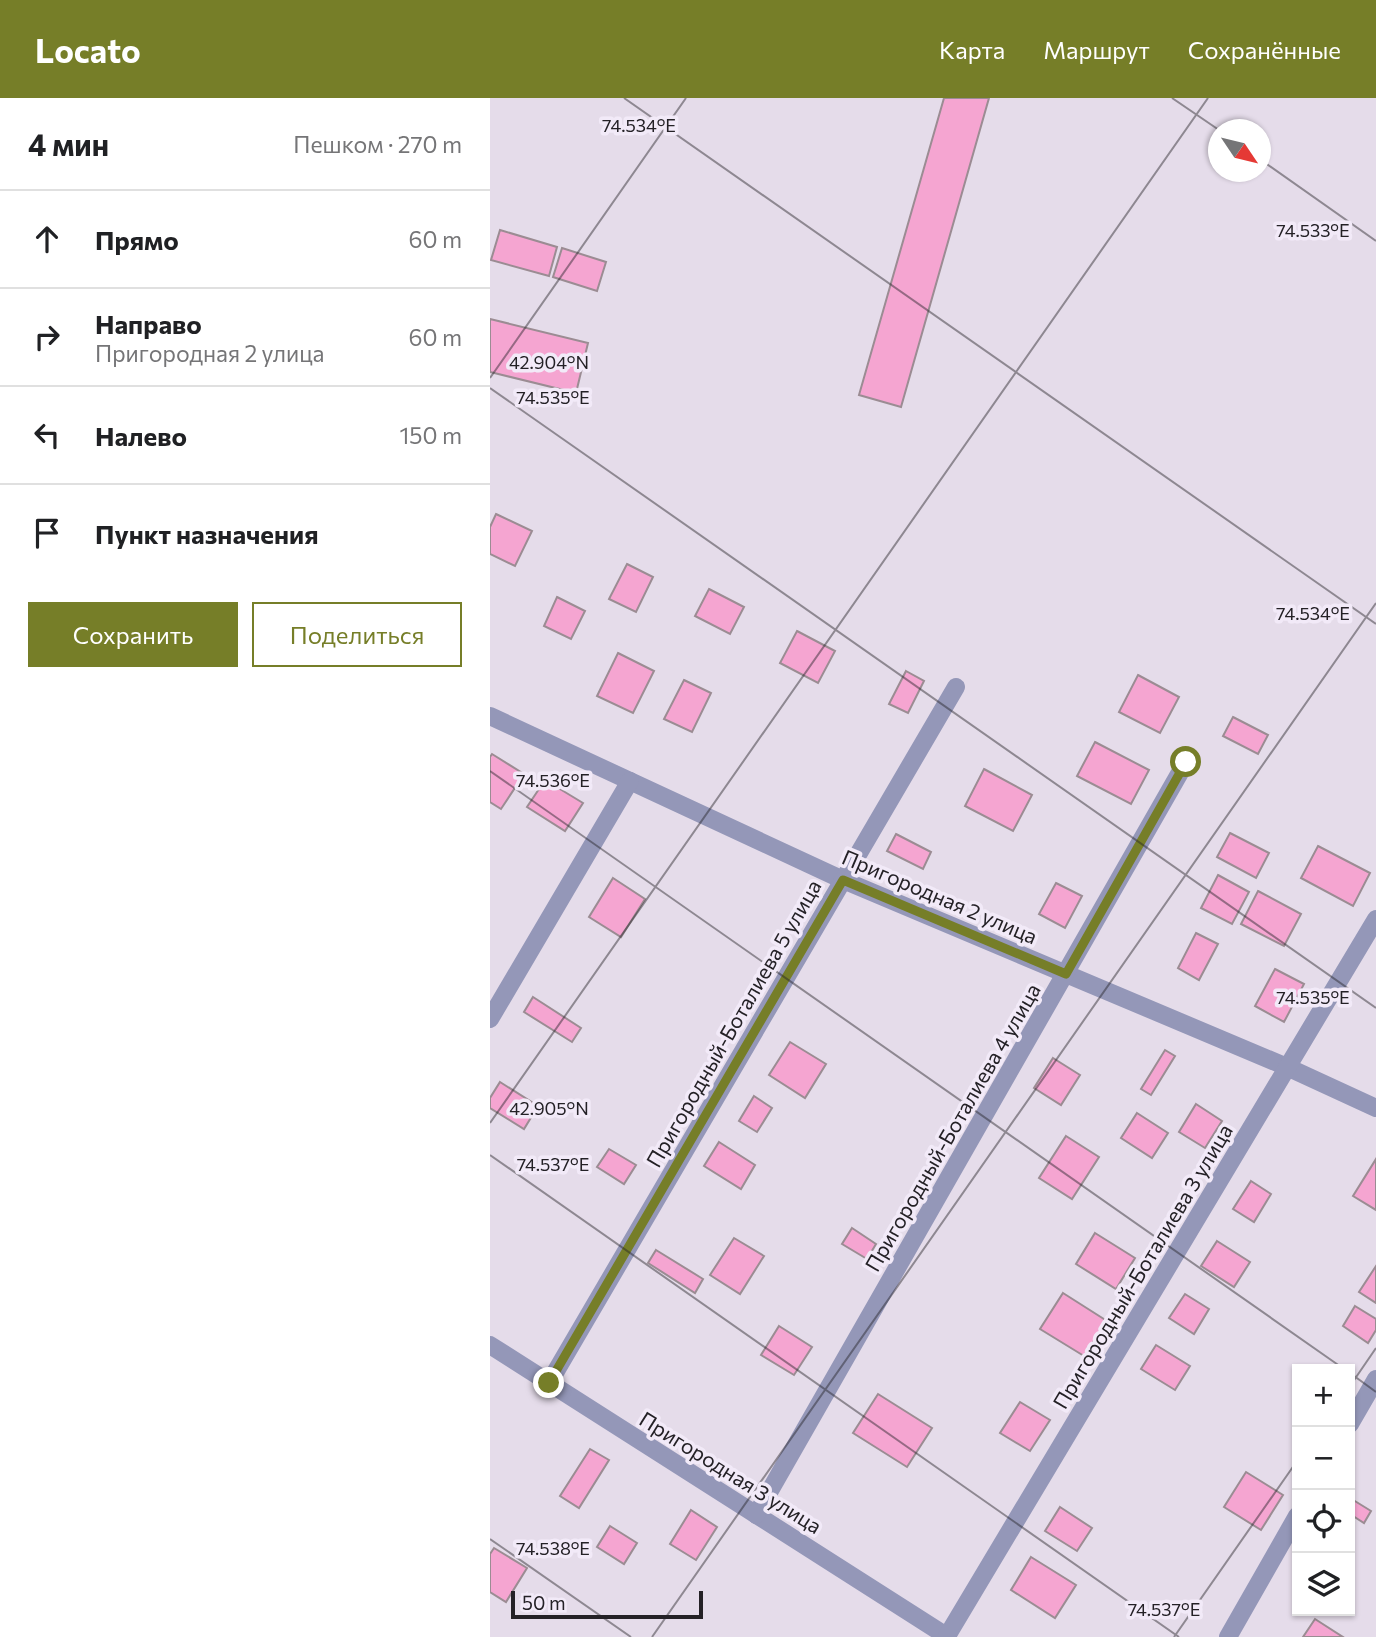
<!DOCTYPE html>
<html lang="ru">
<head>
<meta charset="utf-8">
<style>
	body { margin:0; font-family:Commissioner,sans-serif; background:#f6f6f6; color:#202124 }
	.controls { position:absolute; right:21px; bottom:21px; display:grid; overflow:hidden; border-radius:0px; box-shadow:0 2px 5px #0004 }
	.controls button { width:63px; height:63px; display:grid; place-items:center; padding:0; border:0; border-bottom:2px solid #e0e0e0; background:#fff; color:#202124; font:35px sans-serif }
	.compass { position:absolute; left:718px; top:21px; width:63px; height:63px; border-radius:50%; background:#fff; box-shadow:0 2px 5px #0004; rotate:125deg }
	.scale { position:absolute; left:21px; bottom:18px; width:192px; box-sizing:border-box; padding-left:7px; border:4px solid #242126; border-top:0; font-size:19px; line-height:24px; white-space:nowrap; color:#242126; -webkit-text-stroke:5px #f2eaf8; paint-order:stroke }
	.stop { position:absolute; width:21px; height:21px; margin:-16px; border:5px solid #767e28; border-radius:50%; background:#fff }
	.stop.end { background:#767e28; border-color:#fff; box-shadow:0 2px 7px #0008 }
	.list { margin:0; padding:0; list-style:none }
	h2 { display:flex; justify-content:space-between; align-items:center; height:91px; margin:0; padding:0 28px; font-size:30px }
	h2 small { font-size:23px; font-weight:400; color:#757577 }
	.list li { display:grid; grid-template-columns:46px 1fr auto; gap:21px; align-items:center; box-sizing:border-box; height:98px; padding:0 28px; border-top:2px solid #e0e0e0 }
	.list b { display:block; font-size:26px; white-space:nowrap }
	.list p { margin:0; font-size:23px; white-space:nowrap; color:#757577 }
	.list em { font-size:23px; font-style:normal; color:#757577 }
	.actions { display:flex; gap:14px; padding:21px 28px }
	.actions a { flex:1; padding:16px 0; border:2px solid #767e28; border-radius:0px; text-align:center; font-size:24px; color:#767e28 }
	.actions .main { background:#767e28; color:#fff }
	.icon { flex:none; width:38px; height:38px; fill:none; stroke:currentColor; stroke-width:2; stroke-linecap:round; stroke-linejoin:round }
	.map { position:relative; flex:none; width:886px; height:1539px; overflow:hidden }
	header { display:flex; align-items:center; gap:42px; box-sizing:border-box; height:98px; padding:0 35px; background:#767e28; color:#fff }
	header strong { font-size:33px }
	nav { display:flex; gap:38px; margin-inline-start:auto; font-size:24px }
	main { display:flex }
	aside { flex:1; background:#fff }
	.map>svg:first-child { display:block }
	.building { fill:#f5a5d1; stroke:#9b8c93; stroke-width:2 }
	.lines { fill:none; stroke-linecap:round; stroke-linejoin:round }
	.street { stroke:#9497b8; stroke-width:18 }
	.route { stroke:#767e28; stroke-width:9 }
	.ticks { fill:none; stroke:#242126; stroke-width:2; stroke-opacity:0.45 }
	.labels { text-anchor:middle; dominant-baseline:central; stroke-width:7; stroke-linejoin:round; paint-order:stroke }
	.street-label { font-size:21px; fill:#242126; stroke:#f2eaf8 }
	.ticks-label { font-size:18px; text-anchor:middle; fill:#242126; stroke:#f2eaf8; stroke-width:7; stroke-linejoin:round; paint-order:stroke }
</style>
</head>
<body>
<header>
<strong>Locato</strong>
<nav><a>Карта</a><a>Маршрут</a><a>Сохранённые</a></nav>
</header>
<main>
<aside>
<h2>4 мин<small>Пешком · 270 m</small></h2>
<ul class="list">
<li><svg class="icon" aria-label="ahead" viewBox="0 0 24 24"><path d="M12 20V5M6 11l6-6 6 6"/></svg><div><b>Прямо</b></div><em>60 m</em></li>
<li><svg class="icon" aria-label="right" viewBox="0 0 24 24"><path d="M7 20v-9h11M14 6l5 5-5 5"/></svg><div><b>Направо</b><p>Пригородная 2 улица</p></div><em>60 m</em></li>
<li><svg class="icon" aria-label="left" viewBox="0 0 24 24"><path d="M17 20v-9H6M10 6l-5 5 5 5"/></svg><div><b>Налево</b></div><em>150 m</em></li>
<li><svg class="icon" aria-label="arrive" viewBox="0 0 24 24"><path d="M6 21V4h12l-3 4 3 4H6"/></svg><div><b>Пункт назначения</b></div></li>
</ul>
<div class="actions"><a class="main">Сохранить</a><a>Поделиться</a></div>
</aside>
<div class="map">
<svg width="886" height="1539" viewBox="0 0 886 1539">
	<rect width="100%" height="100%" fill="#e5dcea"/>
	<g class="building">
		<path d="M454,0H499L411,309L369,297Z"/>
		<path d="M10,132L67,149L59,178L1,162Z"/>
		<path d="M72,150L116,164L107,193L63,179Z"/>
		<path d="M0,221L98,245L86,295L0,274Z"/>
		<path d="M6,416L42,433L25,468L0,456V429Z"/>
		<path d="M137,466L163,479L146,514L119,501Z"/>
		<path d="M219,491L254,509L240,536L205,518Z"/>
		<path d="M67,499L95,513L81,541L54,528Z"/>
		<path d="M307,533L345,553L328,585L290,565Z"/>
		<path d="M128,555L164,573L143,615L107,598Z"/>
		<path d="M416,573L434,583L418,615L399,606Z"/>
		<path d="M648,577L689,599L670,635L629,614Z"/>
		<path d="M194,582L221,595L202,634L174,621Z"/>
		<path d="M743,619L778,637L768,656L733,638Z"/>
		<path d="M605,644L659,672L641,706L587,678Z"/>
		<path d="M2,656L34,676L11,711L0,704V659Z"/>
		<path d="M494,671L542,697L523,733L475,708Z"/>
		<path d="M55,682L93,705L75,733L37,709Z"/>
		<path d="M740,735L779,755L766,780L727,759Z"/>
		<path d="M406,736L441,754L433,771L397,753Z"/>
		<path d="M828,748L880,775L863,808L811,780Z"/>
		<path d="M728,777L759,794L742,826L711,810Z"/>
		<path d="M123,780L155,801L131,839L99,819Z"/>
		<path d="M566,785L592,798L575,830L549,816Z"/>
		<path d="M768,793L811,816L794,848L751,826Z"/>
		<path d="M706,835L728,846L709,882L688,870Z"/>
		<path d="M785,871L814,886L794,924L765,908Z"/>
		<path d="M43,899L91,930L82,944L34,914Z"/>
		<path d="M300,944L336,966L315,1000L279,977Z"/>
		<path d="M675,952L685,958L661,997L651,991Z"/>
		<path d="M563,960L590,977L571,1007L544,990Z"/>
		<path d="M10,984L48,1008L34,1031L0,1010V1000Z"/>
		<path d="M264,998L282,1010L267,1034L249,1023Z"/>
		<path d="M706,1006L732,1023L715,1050L689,1034Z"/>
		<path d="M647,1015L678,1035L662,1060L631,1040Z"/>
		<path d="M576,1038L609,1059L582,1101L549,1080Z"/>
		<path d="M229,1044L265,1067L251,1091L214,1068Z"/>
		<path d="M119,1051L146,1067L134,1086L107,1069Z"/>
		<path d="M886,1061V1112L863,1098Z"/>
		<path d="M761,1083L781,1096L764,1124L743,1111Z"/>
		<path d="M362,1130L386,1146L377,1161L352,1146Z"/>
		<path d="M605,1135L645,1160L626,1191L586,1166Z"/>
		<path d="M244,1140L274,1158L250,1196L220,1177Z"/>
		<path d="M727,1143L760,1164L744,1189L711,1168Z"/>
		<path d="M166,1152L213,1181L205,1195L158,1165Z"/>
		<path d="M886,1168V1205L869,1194Z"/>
		<path d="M573,1195L617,1223L594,1258L550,1231Z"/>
		<path d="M695,1196L719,1211L704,1236L679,1220Z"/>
		<path d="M865,1208L886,1221V1232L878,1245L853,1228Z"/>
		<path d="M289,1228L322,1249L304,1277L271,1257Z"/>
		<path d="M666,1247L700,1268L685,1292L651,1271Z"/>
		<path d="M388,1296L442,1330L417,1369L363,1335Z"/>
		<path d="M530,1304L560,1322L540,1353L510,1335Z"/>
		<path d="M100,1351L119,1362L89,1410L70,1398Z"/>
		<path d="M756,1374L793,1397L771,1432L734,1409Z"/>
		<path d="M860,1400L881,1413L874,1425L860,1416Z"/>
		<path d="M570,1409L602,1430L587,1453L555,1433Z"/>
		<path d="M201,1412L227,1429L206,1462L180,1446Z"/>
		<path d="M120,1428L147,1445L134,1466L107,1449Z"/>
		<path d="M4,1450L37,1470L16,1504L0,1494V1456Z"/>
		<path d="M541,1459L586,1487L565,1520L521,1492Z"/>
		<path d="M825,1521L853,1539H813Z"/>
	</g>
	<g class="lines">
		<g class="street">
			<path d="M0,618L353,782L797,969L886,1010"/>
			<path d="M0,921L140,683"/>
			<path d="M0,1247L458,1539"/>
			<path d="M59,1285L466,589"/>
			<path d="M860,1326L886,1281"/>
			<path d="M266,1417L696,664"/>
			<path d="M457,1538L886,821"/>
			<path d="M738,1539L807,1418"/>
		</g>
	</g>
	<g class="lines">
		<path class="route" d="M59,1285L353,782L576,876L696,664"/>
	</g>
	<path class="ticks" d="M134,0L886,526M682,0L729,32M771,62L886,143M0,280L196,0M0,290L886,910M0,673L854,1271M0,1025L718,0M0,1057L689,1539M860,1275L886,1294M860,1288L886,1250M0,1441L141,1539M162,1539L886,505M684,1539L807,1363"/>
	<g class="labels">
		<g class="street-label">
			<text transform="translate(450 798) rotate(23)">Пригородная 2 улица</text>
			<text transform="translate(243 925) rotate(-60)">Пригородный-Боталиева 5 улица</text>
			<text transform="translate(462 1029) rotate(-60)">Пригородный-Боталиева 4 улица</text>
			<text transform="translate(652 1168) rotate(-59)">Пригородный-Боталиева 3 улица</text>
			<text transform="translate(241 1374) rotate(32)">Пригородная 3 улица</text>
		</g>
	</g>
	<g class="ticks-label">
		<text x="149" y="34">74.534°E</text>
		<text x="823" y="139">74.533°E</text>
		<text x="59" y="271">42.904°N</text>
		<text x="63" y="306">74.535°E</text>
		<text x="823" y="522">74.534°E</text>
		<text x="63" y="689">74.536°E</text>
		<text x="823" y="906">74.535°E</text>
		<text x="59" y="1017">42.905°N</text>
		<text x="63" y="1073">74.537°E</text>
		<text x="63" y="1457">74.538°E</text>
		<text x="674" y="1518">74.537°E</text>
	</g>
</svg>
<div class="controls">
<button>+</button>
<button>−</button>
<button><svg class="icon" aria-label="locate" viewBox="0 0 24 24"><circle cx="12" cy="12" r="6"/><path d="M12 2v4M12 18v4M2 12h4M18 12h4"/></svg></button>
<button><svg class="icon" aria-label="layers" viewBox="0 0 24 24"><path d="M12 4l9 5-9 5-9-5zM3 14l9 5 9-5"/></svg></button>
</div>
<svg class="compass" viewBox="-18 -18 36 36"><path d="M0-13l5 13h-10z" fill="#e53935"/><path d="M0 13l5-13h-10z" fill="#757577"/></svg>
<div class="scale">50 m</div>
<div class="stop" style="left:696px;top:664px"></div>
<div class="stop end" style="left:59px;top:1285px"></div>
</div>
</main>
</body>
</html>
